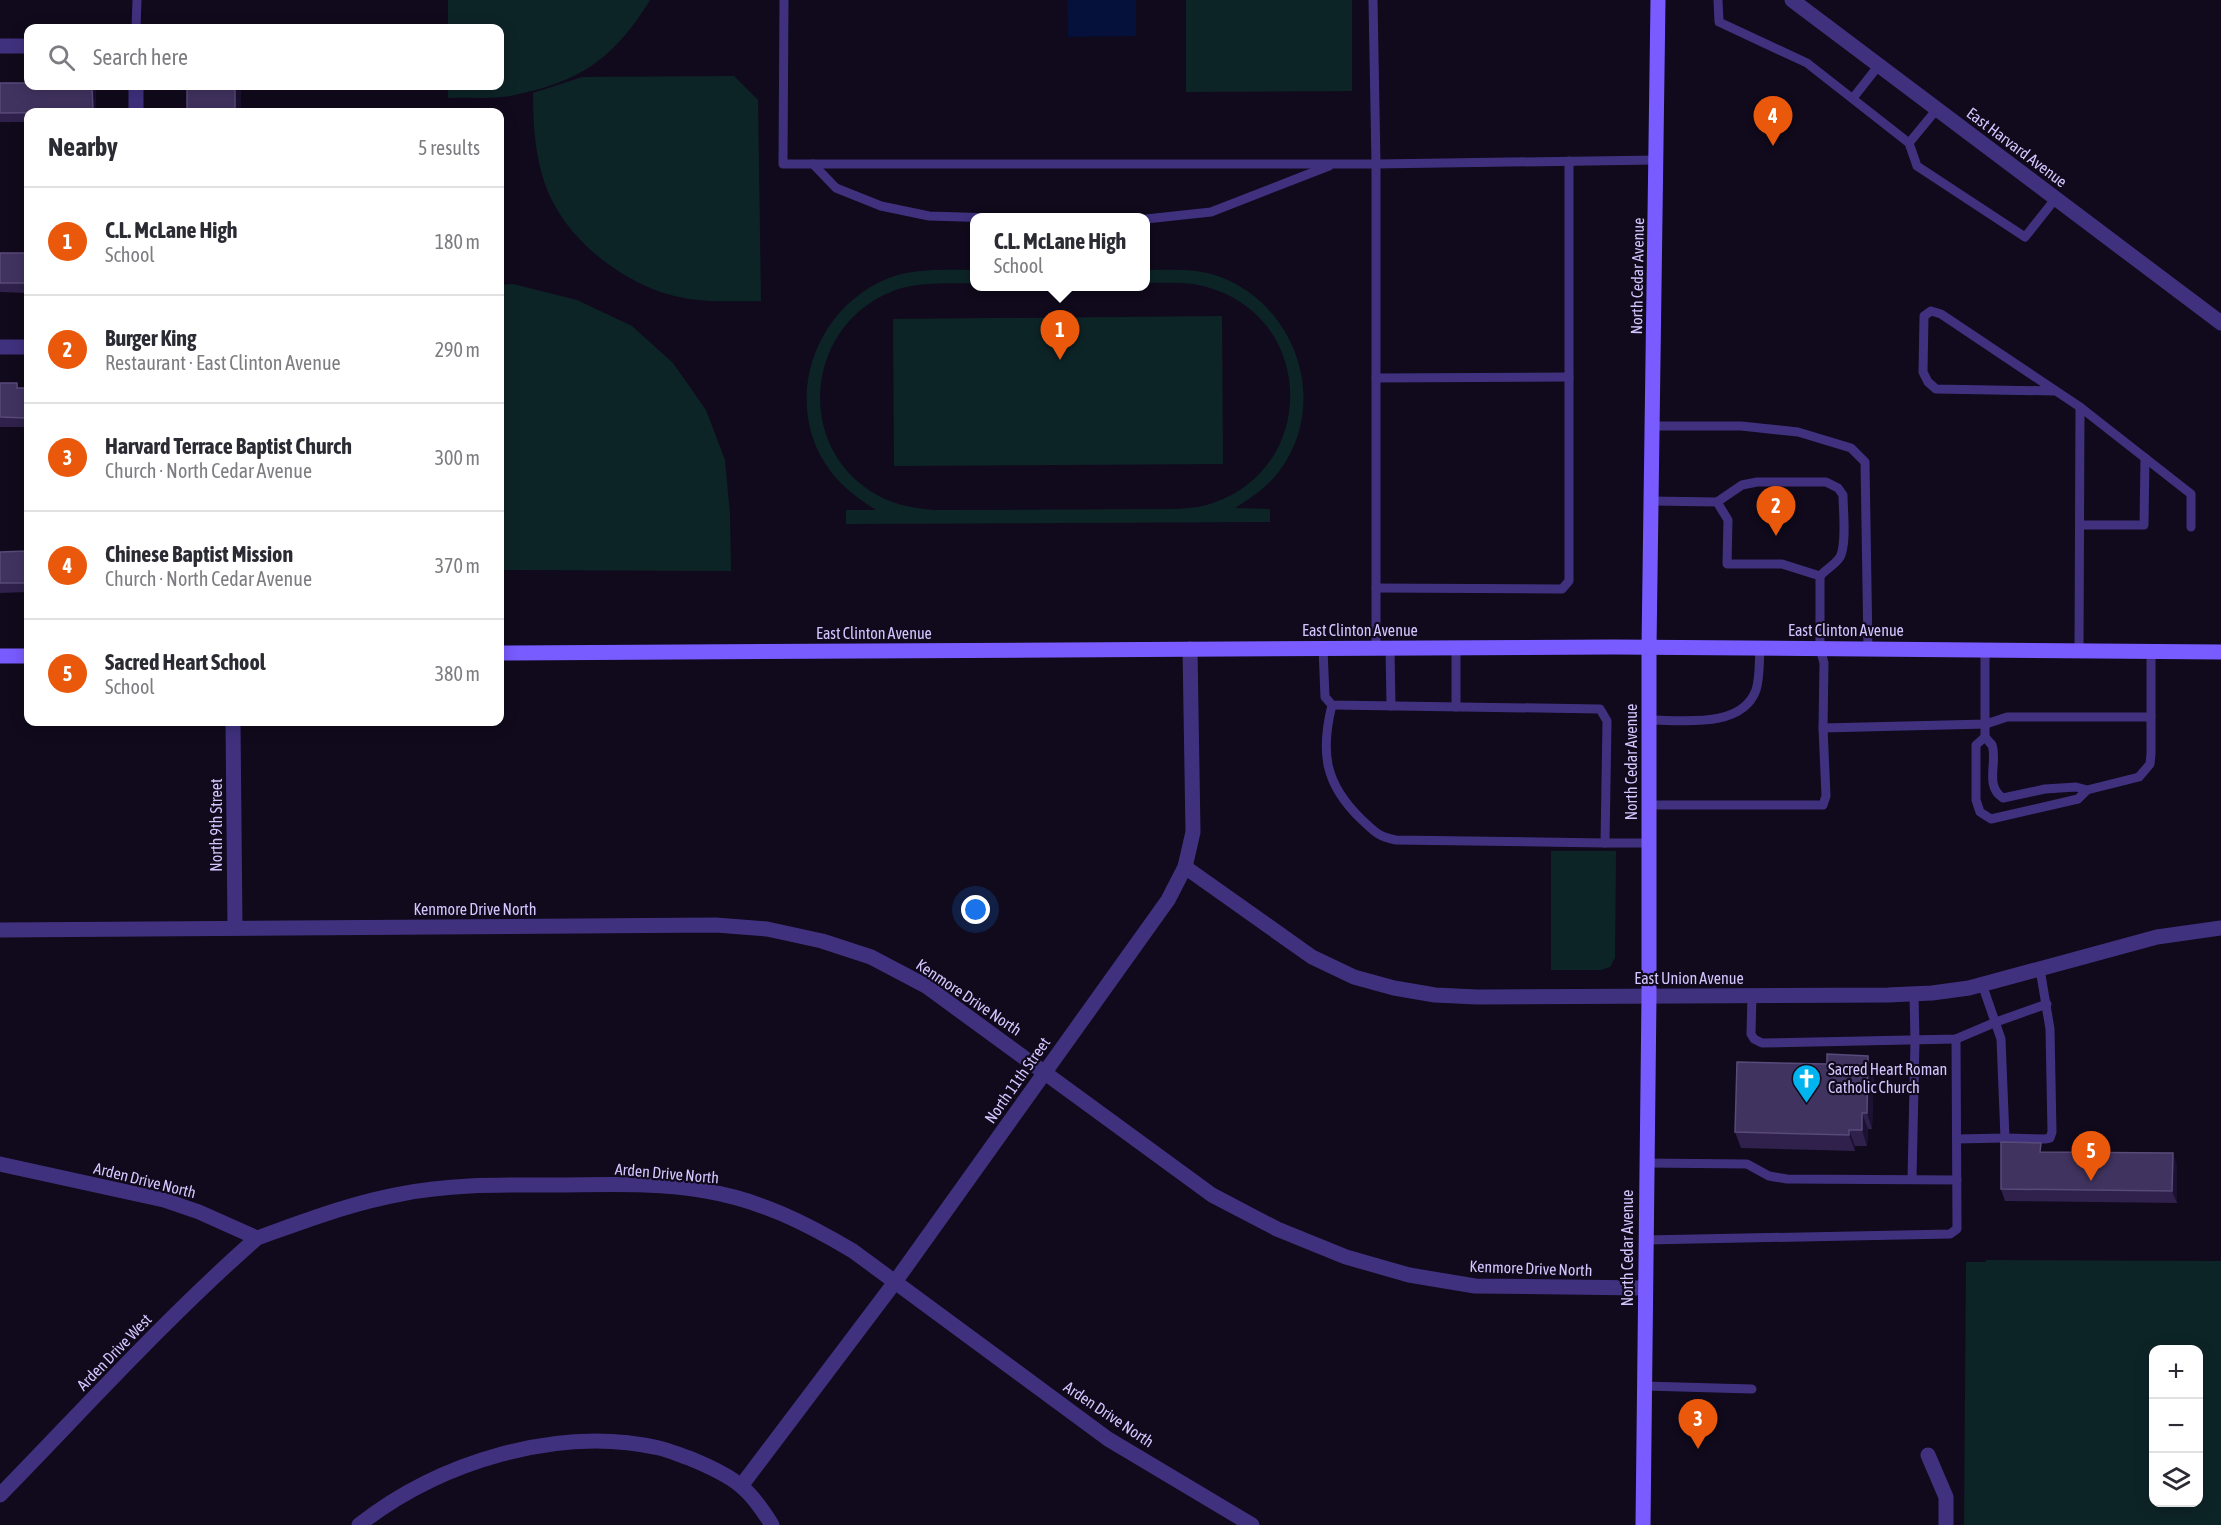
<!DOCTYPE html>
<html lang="en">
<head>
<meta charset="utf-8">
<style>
	body { margin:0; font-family:"Asap Condensed",sans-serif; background:#f7f7f7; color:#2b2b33 }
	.controls { position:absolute; right:18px; bottom:18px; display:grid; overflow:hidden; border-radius:12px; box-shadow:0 3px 15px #0003 }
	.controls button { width:54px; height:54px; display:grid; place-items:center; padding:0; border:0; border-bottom:2px solid #e1e1e2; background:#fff; color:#2b2b33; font:30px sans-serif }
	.you { position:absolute; left:976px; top:910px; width:21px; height:21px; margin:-15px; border:4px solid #fff; border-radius:50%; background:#1a73e8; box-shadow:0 0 0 9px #1a73e833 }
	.badge { display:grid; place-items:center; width:39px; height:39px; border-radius:50%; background:#ea580c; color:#fff; font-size:20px; font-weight:700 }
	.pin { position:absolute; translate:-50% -50px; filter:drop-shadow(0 2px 3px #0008) }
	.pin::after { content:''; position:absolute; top:32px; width:21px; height:18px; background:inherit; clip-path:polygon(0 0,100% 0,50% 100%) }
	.popup { position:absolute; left:970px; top:213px; width:180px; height:78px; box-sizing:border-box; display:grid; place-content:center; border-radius:12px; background:#fff; filter:drop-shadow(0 2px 4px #0005); font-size:20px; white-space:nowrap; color:#7c7c81 }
	.popup b { font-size:22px; color:#2b2b33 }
	.popup::after { content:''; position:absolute; left:50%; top:100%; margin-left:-12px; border:12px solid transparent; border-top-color:#fff }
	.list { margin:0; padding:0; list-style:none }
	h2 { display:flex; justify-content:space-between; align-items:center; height:78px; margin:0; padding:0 24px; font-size:26px }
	h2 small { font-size:20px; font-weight:400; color:#7c7c81 }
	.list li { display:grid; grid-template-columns:39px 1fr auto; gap:18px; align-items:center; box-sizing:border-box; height:108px; padding:0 24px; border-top:2px solid #e1e1e2 }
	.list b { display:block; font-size:22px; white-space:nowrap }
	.list p { margin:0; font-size:20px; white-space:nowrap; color:#7c7c81 }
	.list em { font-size:20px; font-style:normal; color:#7c7c81 }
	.icon { flex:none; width:33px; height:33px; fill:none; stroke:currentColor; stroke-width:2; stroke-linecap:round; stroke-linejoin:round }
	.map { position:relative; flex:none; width:2221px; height:1525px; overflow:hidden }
	.search { position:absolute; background:#fff; box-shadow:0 3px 15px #0003; left:24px; top:24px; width:480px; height:66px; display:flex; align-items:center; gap:15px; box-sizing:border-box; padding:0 21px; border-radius:12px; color:#7c7c81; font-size:22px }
	.panel { position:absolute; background:#fff; box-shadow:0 3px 15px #0003; left:24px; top:108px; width:480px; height:618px; border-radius:12px }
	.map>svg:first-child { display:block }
	.green { fill:#0d2427; fill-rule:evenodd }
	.water { fill:#05113a }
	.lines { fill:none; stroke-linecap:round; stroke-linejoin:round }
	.lane { stroke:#40317f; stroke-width:9 }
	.street { stroke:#40317f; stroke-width:15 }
	.secondary { stroke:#795cff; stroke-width:15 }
	.wall { fill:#2f214c }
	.shaded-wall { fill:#1b1131 }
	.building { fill:#413360; stroke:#584a79; stroke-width:1.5 }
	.labels { text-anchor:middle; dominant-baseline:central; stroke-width:4.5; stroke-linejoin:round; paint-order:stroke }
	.street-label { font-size:16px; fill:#d4c5ff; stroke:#100a1c }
	.poi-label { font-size:16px; fill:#d4c5ff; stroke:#100a1c; text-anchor:start }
</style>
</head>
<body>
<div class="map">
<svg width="2221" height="1525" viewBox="0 0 2221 1525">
	<rect width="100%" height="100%" fill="#100a1c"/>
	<g class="green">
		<path d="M448,0H650C619,51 586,79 527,92C518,94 509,97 500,97C483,99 465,97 448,98V86H500V28H448Z"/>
		<path d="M1186,0H1352V91L1186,92Z"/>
		<path d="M734,76L758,100L761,301C734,301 706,303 679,297C631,287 577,248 554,204C536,171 533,130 533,93L582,77Z"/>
		<path d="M974,270V283C948,284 919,281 893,291C805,325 793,448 877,495C894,505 914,508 933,510L1177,509C1190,508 1202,507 1213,503C1316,468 1316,323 1213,289C1192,281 1168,283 1146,283V270C1169,270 1195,268 1218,276C1296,304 1330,402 1280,470C1268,487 1252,497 1235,508L1270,509V522L846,524V510H876C855,497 836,482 823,460C784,393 818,306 889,278C915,268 946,270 974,270Z"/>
		<path d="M513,284L577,300L632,326L673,363L706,410L725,460L730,514L731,571L500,570V285Z"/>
		<path d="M1222,316L1223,464L894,466L893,319Z"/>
		<path d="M1551,851H1616L1615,958L1610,967L1601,970H1551Z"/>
		<path d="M1986,1260L2221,1261V1525H1964L1966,1262H1986ZM2154,1350H2198V1502H2154Z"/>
	</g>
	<path class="water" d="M1067,0H1136V36L1068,37Z"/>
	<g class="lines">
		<g class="lane">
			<path d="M784,0L783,164H1376L1373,0"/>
			<path d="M1718,0L1719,22L1807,63L1909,143L1917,166L2025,237L2056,198"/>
			<path d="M136,28L137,0"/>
			<path d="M1853,98L1879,65"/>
			<path d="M1909,143L1937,109"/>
			<path d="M813,164L836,188L881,206L929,216L995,218"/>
			<path d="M1146,219L1211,212L1329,166"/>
			<path d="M1376,378L1569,377"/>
			<path d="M2055,391L1936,389L1928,382L1923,372L1924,316L1931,311L1941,314L2080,407L2079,651"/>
			<path d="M2080,407L2191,494V527"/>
			<path d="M1653,426H1741L1798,432L1851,448L1865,462L1868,649"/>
			<path d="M1652,501L1717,502L1728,520L1727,564H1782L1820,576V648L1824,663L1823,728L1986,724L2007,717H2151"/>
			<path d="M1717,502L1742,485L1757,482H1826L1838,488L1843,495C1843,510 1847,544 1840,557C1836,564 1826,569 1820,576"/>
			<path d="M2080,525H2144L2145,458"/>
			<path d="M1376,588L1562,589L1569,581V161"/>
			<path d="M1323,648L1325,697L1332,705L1600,709L1607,721L1605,843H1649"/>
			<path d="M1376,648V164L1656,160"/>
			<path d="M1390,648L1391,706"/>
			<path d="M1456,648V707"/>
			<path d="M1985,649V737C1986,738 1991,744 1992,745C1998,762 1984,786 2003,798L2045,789L2076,787L2087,790L2139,777L2150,764L2151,754V651"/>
			<path d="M1332,705C1320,753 1325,784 1361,819C1374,831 1378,837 1396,840L1605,843"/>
			<path d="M1650,720C1682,720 1742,729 1756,690C1760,678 1759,661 1760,648"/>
			<path d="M1985,737L1976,745V800L1980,812L1991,819L2078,799L2087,790"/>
			<path d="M1649,805H1823L1826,796L1823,728"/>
			<path d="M1752,995L1751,1034L1754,1039L1762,1043L1956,1039L1996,1022L2047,1004"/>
			<path d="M2005,1138L2045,1139L2050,1138L2052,1132L2050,1029L2040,969"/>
			<path d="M1957,1139L2005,1138L2001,1039L1982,984"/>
			<path d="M1645,1163L1747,1164L1769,1176L1787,1179L1957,1180"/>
			<path d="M1912,1179L1915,1041L1914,994"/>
			<path d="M1646,1240L1950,1234L1957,1229L1956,1039"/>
			<path d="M1644,1386L1752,1389"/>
		</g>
		<g class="street">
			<path d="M1792,0L2221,323"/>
			<path d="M0,46H28"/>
			<path d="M136,86V112"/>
			<path d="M0,347H28"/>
			<path d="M233,722L235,928"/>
			<path d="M1185,867L1312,957L1354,977L1394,988L1435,995L1477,997L1888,995L1932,993L1969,988L2157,937L2221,928"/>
			<path d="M0,930L716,925L767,929L822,941L871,957L926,986L1212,1195L1277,1229L1346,1257L1409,1275L1475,1286L1645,1288"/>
			<path d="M0,1164L164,1200L199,1212L257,1238C305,1221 351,1203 401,1194C451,1184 501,1185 551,1185C602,1185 655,1182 706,1191C760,1200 806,1223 853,1251L1108,1439L1252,1525"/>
			<path d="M1928,1455L1946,1497V1525"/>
			<path d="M741,1486L895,1282L1168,900L1185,867L1193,832L1190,649"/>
			<path d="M0,1495C84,1409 166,1318 257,1238"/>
			<path d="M359,1525C439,1462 558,1425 659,1448C669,1450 679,1455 689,1458C706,1465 727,1474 741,1486C753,1496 764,1512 772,1525"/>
		</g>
		<g class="secondary">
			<path d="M500,653L1614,647L2221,652"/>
			<path d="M0,656H28"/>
			<path d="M1643,1525L1649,996V647L1658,0"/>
		</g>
	</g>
	<g class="wall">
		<path d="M0,83L28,86H93L96,92V112H28V122H0Z"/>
		<path d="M28,248V293L0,292V253H28Z"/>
		<path d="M0,383H17L18,388H28V451L26,443V427H0Z"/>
		<path d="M28,511V592L0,593V552L27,551Z"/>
		<path d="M1874,1071L1872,1129H1868L1867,1146H1855V1151L1741,1148L1735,1132Z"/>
		<path d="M2044,1152L2177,1165V1203L2005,1201L2001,1189Z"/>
	</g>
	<g class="shaded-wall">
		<path d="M92,86H93L96,92V112H93Z"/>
		<path d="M235,86H240L241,89V112H235Z"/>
		<path d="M1868,1056L1874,1071L1872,1129L1867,1113Z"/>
		<path d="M1862,1113L1868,1129L1867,1146L1862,1130Z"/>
		<path d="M1849,1130L1855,1146V1151L1849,1135Z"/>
		<path d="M2173,1153L2177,1165V1203L2172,1191Z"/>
	</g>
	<g class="building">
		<path d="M0,83H28V86H92L93,112L0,113Z"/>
		<rect x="187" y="86" width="48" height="26"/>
		<path d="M28,248V283H0V253H28Z"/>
		<path d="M0,383H17V388H28V443H26V418L0,417Z"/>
		<path d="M26,511H28V583H0V552L27,551Z"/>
		<path d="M1827,1054L1868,1056L1867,1113H1862V1130H1849V1135L1735,1132L1737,1062L1827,1064Z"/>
		<path d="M2001,1142L2041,1143L2040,1152L2173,1153L2172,1191L2001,1189Z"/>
	</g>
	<defs>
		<symbol id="church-pin" viewBox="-11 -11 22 30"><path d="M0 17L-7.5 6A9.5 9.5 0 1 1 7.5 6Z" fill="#00b4f0" stroke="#100a1c"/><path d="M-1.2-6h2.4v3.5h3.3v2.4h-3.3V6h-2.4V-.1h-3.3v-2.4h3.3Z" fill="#fff"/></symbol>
	</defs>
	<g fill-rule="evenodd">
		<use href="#church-pin" x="1790" y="1062" width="33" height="45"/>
	</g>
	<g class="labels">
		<g class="street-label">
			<text transform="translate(2017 147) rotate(37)">East Harvard Avenue</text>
			<text transform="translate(1637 276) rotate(-89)">North Cedar Avenue</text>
			<text x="1360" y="630">East Clinton Avenue</text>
			<text x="1846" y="630">East Clinton Avenue</text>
			<text x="874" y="633">East Clinton Avenue</text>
			<text transform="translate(1631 762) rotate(-90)">North Cedar Avenue</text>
			<text transform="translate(216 825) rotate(-90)">North 9th Street</text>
			<text x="475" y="909">Kenmore Drive North</text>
			<text x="1689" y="978">East Union Avenue</text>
			<text transform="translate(969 997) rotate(34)">Kenmore Drive North</text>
			<text transform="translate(1017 1080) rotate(-55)">North 11th Street</text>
			<text transform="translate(667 1173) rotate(5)">Arden Drive North</text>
			<text transform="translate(145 1180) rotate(14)">Arden Drive North</text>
			<text transform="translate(1627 1248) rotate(-90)">North Cedar Avenue</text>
			<text transform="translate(1531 1268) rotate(2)">Kenmore Drive North</text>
			<text transform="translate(114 1352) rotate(-46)">Arden Drive West</text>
			<text transform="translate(1109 1414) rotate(34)">Arden Drive North</text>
		</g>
		<g class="poi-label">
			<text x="1828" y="1069">Sacred Heart Roman<tspan x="1828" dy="18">Catholic Church</tspan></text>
		</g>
	</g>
</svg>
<div class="controls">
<button>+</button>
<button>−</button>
<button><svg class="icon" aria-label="layers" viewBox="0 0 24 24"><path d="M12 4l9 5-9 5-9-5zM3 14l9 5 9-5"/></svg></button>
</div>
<div class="you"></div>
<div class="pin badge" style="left:1060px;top:360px">1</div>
<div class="popup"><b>C.L. McLane High</b>School</div>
<div class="pin badge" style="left:1776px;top:536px">2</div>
<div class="pin badge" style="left:1698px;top:1449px">3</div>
<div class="pin badge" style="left:1773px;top:146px">4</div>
<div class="pin badge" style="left:2091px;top:1181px">5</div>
<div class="search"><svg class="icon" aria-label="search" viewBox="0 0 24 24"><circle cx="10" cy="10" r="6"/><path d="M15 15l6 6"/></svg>Search here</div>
<section class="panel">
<h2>Nearby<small>5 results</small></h2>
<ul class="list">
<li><span class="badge">1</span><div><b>C.L. McLane High</b><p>School</p></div><em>180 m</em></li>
<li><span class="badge">2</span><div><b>Burger King</b><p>Restaurant · East Clinton Avenue</p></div><em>290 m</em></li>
<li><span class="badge">3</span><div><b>Harvard Terrace Baptist Church</b><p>Church · North Cedar Avenue</p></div><em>300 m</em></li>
<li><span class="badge">4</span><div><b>Chinese Baptist Mission</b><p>Church · North Cedar Avenue</p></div><em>370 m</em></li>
<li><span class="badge">5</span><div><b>Sacred Heart School</b><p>School</p></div><em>380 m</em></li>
</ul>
</section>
</div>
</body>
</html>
